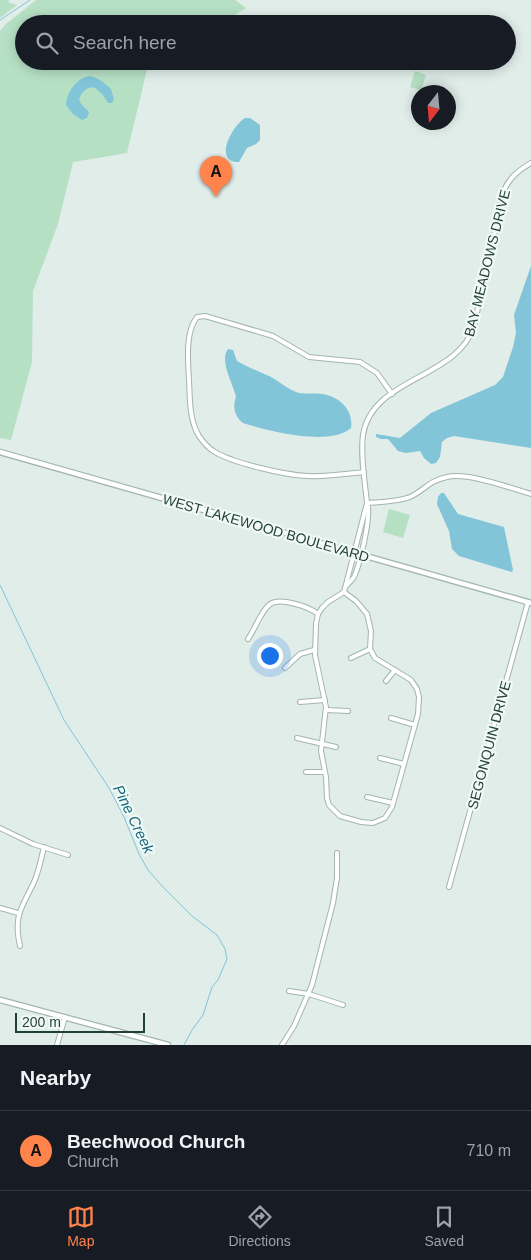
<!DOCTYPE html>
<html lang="en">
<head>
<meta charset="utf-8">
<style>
	body { margin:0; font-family:Arial,sans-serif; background:#242831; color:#f1f3f6 }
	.compass { position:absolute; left:411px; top:85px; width:45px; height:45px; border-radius:50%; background:#171b24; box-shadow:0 2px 12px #0003; rotate:196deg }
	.scale { position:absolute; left:15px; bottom:12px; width:130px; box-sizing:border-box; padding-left:5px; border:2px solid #1f3f38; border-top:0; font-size:14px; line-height:18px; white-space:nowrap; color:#1f3f38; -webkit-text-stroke:4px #f1f9f5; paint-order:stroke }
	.you { position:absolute; left:269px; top:655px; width:18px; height:18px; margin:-12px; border:4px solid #fff; border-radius:50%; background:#1a73e8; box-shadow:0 0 0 8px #1a73e833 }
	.badge { display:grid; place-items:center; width:32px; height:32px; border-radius:50%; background:#ff834b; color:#111; font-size:16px; font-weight:700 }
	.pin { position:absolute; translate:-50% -41px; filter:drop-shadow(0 1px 2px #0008) }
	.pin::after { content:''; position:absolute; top:26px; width:18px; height:15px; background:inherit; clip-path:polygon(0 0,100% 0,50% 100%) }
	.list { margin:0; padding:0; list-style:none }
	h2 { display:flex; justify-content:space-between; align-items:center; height:65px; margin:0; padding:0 20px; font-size:21px }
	h2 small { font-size:16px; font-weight:400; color:#9ea1a6 }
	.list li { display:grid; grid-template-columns:32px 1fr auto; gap:15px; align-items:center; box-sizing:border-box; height:80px; padding:0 20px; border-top:1px solid #363941 }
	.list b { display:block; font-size:19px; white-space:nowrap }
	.list p { margin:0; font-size:16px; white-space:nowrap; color:#9ea1a6 }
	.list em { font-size:16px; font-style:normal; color:#9ea1a6 }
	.icon { flex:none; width:28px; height:28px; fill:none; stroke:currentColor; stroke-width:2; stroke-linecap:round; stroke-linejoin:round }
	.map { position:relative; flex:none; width:531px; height:1045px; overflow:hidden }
	.search { position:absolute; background:#171b24; box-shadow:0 2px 12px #0003; left:15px; right:15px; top:15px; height:55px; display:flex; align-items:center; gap:12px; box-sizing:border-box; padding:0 18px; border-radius:28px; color:#9ea1a6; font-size:19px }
	.sheet { height:145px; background:#171b24 }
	nav { display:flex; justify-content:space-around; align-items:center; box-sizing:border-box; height:70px; border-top:1px solid #363941; background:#171b24; font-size:14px; color:#9ea1a6 }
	nav a { display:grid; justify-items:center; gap:2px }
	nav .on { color:#ff834b }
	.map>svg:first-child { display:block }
	.green { fill:#b6e0c4 }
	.water { fill:#82c5d8 }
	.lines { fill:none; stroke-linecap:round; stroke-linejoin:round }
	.stream { stroke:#82c5d8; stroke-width:1 }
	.minor-casing { stroke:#a2b5b0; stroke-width:6 }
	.tertiary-casing { stroke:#a2b5b0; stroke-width:7 }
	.minor { stroke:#fff; stroke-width:4 }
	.tertiary { stroke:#fff; stroke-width:4.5 }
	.labels { text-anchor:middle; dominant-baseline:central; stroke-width:4.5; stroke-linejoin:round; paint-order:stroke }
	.street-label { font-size:14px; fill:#1f3f38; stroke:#f1f9f5 }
	.water-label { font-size:15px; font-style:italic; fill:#136881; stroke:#f1f9f5 }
</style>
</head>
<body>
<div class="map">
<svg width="531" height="1045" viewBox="0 0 531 1045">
	<rect width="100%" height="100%" fill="#e0ede8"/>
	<g class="green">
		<path d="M0,0H10L8,2L17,5L0,18Z"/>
		<path d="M36,0H235L246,8L222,23L164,20L162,24H24V61H149L127,153L73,162L58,224L33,291L32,362L11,440L0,438V31L6,24Z"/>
		<path d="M415,71L426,75L421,90L410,87Z"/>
		<path d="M389,509L410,515L403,538L383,532Z"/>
	</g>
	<g class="water">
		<path d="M90,76C97,77 106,84 111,89L114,99L112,103H108L103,95L95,88C87,86 82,92 79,99L81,104L89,112L87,118L82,120L73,114L66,105C67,92 76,78 90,76Z"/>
		<path d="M245,118H250L260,125V140L256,144L247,148L239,162C212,162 233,125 245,118Z"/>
		<path d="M531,266V448L454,436L447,438L442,442L440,457L436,463L431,464L424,458L420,451L406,453L398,451L388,439H381L376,437V434L400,438L431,413L495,385L503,377L513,347L516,333L514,315Z"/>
		<path d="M228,349L233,350L237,361C247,367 258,371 269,376C279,381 288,390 299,393C307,394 315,393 322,394C339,396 354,410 351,428C329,447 268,431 243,423C235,417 232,407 236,397C233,383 219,361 228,349Z"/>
		<path d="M441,493H444L458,514L504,527L513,570L512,572L459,556L452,549L449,531L437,504L438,497Z"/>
	</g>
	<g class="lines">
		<g class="stream">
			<path d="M0,20L30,0"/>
			<path d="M0,585L64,720L109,788L124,817L139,854L148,870L163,887L192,916L217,935L225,949L227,959L218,980L212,987L203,1015L192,1030L184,1045"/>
		</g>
		<defs>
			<g id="minor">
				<path d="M364,472C346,474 326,477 307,476C285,475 233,463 215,452C208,448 203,442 199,436C189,420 190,398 189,380C188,361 185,332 197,317L205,316L273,336L309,357L360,362L377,373L392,394"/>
				<path d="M367,503C381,502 397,502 410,497C425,490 428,481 447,477C468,472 510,488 531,494"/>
				<path d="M346,586C349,583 352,580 354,577C360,564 372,515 367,503C365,481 360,456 363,435C372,377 458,379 474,326L504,190C510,177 519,170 531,163"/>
				<path d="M344,592L356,601L367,614L371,631L370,649L375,658L411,680L417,689L419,697L418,714L392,807L385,818L373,823L361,822L340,816L329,805L327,798L326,777L321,751L326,707L315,655L316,624L318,614L322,608L328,602L344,592L367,503"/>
				<path d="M248,639C255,629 260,613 269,605C279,596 309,607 318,614"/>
				<path d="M351,658L370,649"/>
				<path d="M285,668L300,654L314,650"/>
				<path d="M386,681L395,670"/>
				<path d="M300,702L325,700"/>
				<path d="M326,710L348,711"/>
				<path d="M391,718L415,725"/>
				<path d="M297,738L336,747"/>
				<path d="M380,758L404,764"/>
				<path d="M306,772H325"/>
				<path d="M367,797L393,803"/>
				<path d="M0,828L33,844L68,855"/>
				<path d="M449,887L528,602"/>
				<path d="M0,908L18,913"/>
				<path d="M20,946C13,915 22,908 34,882C39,871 41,859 44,847"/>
				<path d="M289,991L309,994L343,1005"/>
				<path d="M57,1045L65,1017"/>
				<path d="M282,1045L294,1026L312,985L333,903L337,878V853"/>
			</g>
			<g id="tertiary">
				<path d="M0,452L531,603"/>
				<path d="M0,1000L168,1045"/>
			</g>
		</defs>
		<use href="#minor" class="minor-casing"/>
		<use href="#tertiary" class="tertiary-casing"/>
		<use href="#minor" class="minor"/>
		<use href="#tertiary" class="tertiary"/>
	</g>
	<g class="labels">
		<g class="street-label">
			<text transform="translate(487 263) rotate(-76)">BAY MEADOWS DRIVE</text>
			<text transform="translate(266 528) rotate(16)">WEST LAKEWOOD BOULEVARD</text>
			<text transform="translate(489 745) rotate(-75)">SEGONQUIN DRIVE</text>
		</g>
		<g class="water-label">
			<text transform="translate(134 819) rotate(64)">Pine Creek</text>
		</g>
	</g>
</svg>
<svg class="compass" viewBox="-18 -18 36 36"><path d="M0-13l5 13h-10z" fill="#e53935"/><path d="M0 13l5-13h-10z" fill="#9ea1a6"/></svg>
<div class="scale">200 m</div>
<div class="you"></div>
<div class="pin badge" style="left:216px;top:197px">A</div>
<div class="search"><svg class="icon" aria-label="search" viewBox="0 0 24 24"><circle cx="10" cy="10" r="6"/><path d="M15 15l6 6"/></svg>Search here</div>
</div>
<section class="sheet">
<h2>Nearby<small></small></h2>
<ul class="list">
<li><span class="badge">A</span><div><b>Beechwood Church</b><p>Church</p></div><em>710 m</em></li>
</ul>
</section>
<nav>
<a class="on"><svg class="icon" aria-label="map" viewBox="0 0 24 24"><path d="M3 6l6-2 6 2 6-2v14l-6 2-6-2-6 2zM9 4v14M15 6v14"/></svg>Map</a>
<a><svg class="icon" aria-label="directions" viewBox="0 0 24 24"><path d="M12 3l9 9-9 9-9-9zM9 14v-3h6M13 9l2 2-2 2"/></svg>Directions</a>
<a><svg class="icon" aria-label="saved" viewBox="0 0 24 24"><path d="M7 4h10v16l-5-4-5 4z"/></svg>Saved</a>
</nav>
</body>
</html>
